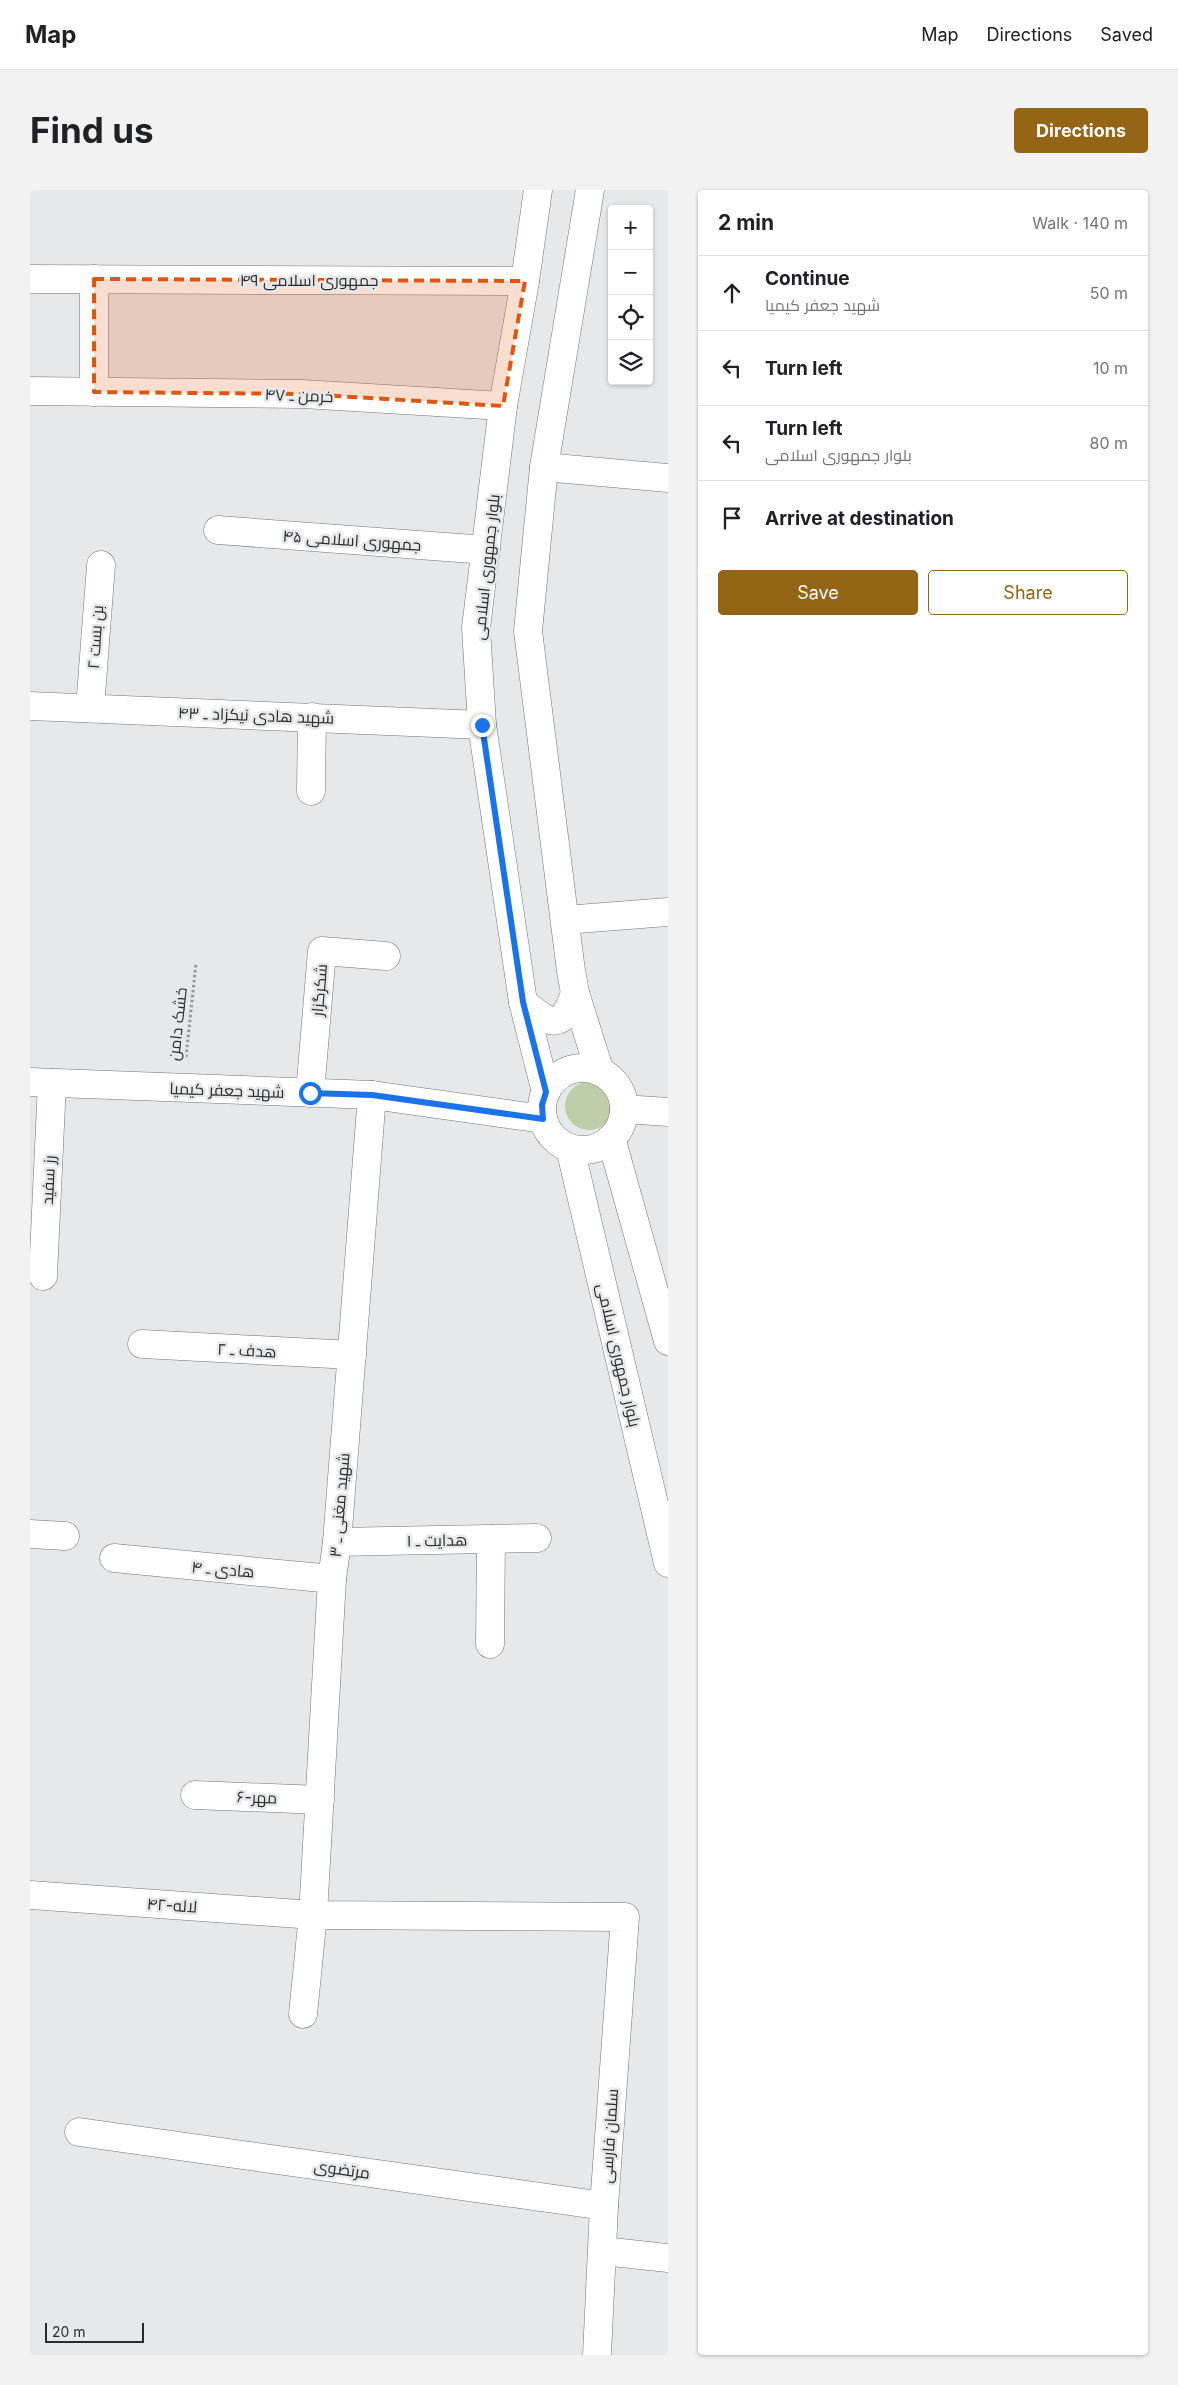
<!DOCTYPE html>
<html lang="en">
<head>
<meta charset="utf-8">
<style>
	body { margin:0; font-family:Inter,Cairo,sans-serif; background:#f2f2f2; color:#202124 }
	.controls { position:absolute; right:15px; top:15px; display:grid; overflow:hidden; border-radius:5px; box-shadow:0 1px 4px #0004 }
	.controls button { width:45px; height:45px; display:grid; place-items:center; padding:0; border:0; border-bottom:1px solid #e0e0e0; background:#fff; color:#202124; font:25px sans-serif }
	.scale { position:absolute; left:15px; bottom:12px; width:99px; box-sizing:border-box; padding-left:5px; border:2px solid #2b2b2b; border-top:0; font-size:14px; line-height:18px; white-space:nowrap; color:#2b2b2b; -webkit-text-stroke:4px #e7e8e9; paint-order:stroke }
	.stop { position:absolute; width:15px; height:15px; margin:-11px; border:4px solid #1a73e8; border-radius:50%; background:#fff }
	.stop.end { background:#1a73e8; border-color:#fff; box-shadow:0 1px 5px #0008 }
	.list { margin:0; padding:0; list-style:none }
	h2 { display:flex; justify-content:space-between; align-items:center; height:65px; margin:0; padding:0 20px; font-size:21px }
	h2 small { font-size:16px; font-weight:400; color:#757577 }
	.list li { display:grid; grid-template-columns:32px 1fr auto; gap:15px; align-items:center; box-sizing:border-box; height:75px; padding:0 20px; border-top:1px solid #e0e0e0 }
	.list b { display:block; font-size:19px; white-space:nowrap }
	.list p { margin:0; font-size:16px; white-space:nowrap; color:#757577 }
	.list em { font-size:16px; font-style:normal; color:#757577 }
	.actions { display:flex; gap:10px; padding:15px 20px }
	.actions a { flex:1; padding:11px 0; border:1px solid #956516; border-radius:5px; text-align:center; font-size:18px; color:#956516 }
	.actions .main { background:#956516; color:#fff }
	.icon { flex:none; width:28px; height:28px; fill:none; stroke:currentColor; stroke-width:2; stroke-linecap:round; stroke-linejoin:round }
	.map { position:relative; flex:none; width:638px; height:2165px; overflow:hidden; border-radius:5px }
	header { display:flex; align-items:center; gap:30px; box-sizing:border-box; height:70px; padding:0 25px; background:#fff; border-bottom:1px solid #e0e0e0 }
	header strong { font-size:24px }
	nav { display:flex; gap:28px; margin-inline-start:auto; font-size:18px }
	.intro { display:flex; align-items:center; justify-content:space-between; box-sizing:border-box; height:120px; padding:0 30px }
	h1 { margin:0; font-size:35px }
	.button { padding:12px 22px; border-radius:5px; background:#956516; color:#fff; font-size:18px; font-weight:700 }
	main { display:flex; gap:30px; padding:0 30px }
	aside { flex:1; background:#fff; border-radius:5px; box-shadow:0 1px 4px #0004 }
	.map>svg:first-child { display:block }
	.green { fill:#becea8 }
	.lines { fill:none; stroke-linecap:round; stroke-linejoin:round }
	.minor-casing { stroke:#747475; stroke-width:29 }
	.major-casing { stroke:#747475; stroke-width:29 }
	.path { stroke:#969697; stroke-width:3; stroke-dasharray:2.5 2.5; stroke-linecap:butt }
	.minor { stroke:#fff; stroke-width:28 }
	.major { stroke:#fff; stroke-width:28 }
	.route { stroke:#1a73e8; stroke-width:6 }
	.marked { fill:#df570e; fill-opacity:0.2; stroke:#df570e; stroke-width:4; stroke-dasharray:10 6; stroke-linejoin:round }
	.labels { text-anchor:middle; dominant-baseline:central; stroke-width:5; stroke-linejoin:round; paint-order:stroke }
	.street-label { font-size:16px; fill:#2b2b2b; stroke:#e7e8e9 }
</style>
</head>
<body>
<header>
<strong>Map</strong>
<nav><a>Map</a><a>Directions</a><a>Saved</a></nav>
</header>
<div class="intro"><h1>Find us</h1><a class="button">Directions</a></div>
<main>
<div class="map">
<svg width="638" height="2165" viewBox="0 0 638 2165">
	<rect width="100%" height="100%" fill="#e7e8e9"/>
	<circle class="green" cx="559" cy="916" r="24"/>
	<g class="lines">
		<defs>
			<g id="minor">
				<path d="M0,89L495,91"/>
				<path d="M64,89V202"/>
				<path d="M0,201L273,204L473,216"/>
				<path d="M514,277L638,288"/>
				<path d="M188,340L456,360"/>
				<path d="M0,516L452,535"/>
				<path d="M60,518L71,375"/>
				<path d="M281,601L282,527"/>
				<path d="M535,730L638,722"/>
				<path d="M0,892L342,905L513,929"/>
				<path d="M280,903L292,761L356,766"/>
				<path d="M594,919L638,922"/>
				<path d="M13,1086L22,893"/>
				<path d="M112,1154L322,1165"/>
				<path d="M0,1344L35,1346"/>
				<path d="M307,1352L507,1348"/>
				<path d="M84,1368L302,1389"/>
				<path d="M460,1454L461,1349"/>
				<path d="M165,1605L290,1610"/>
				<path d="M0,1705L283,1725L595,1727L574,2016L567,2165"/>
				<path d="M273,1824L283,1725L302,1389L307,1352L342,905"/>
				<path d="M49,1942L574,2016"/>
				<path d="M573,2061L638,2068"/>
			</g>
			<g id="major">
				<path d="M508,0L495,91L473,216L446,438L452,535L493,812L516,902"/>
				<path d="M560,0L514,277L498,441L541,781L545,803L570,882"/>
				<path d="M493,812C520,835 532,842 545,803"/>
				<circle cx="553" cy="919" r="41"/>
				<path d="M581,948L638,1151"/>
				<path d="M540,958L638,1373"/>
			</g>
		</defs>
		<use href="#minor" class="minor-casing"/>
		<use href="#major" class="major-casing"/>
		<path class="path" d="M156,867L166,773"/>
		<use href="#minor" class="minor"/>
		<use href="#major" class="major"/>
	</g>
	<g class="lines">
		<path class="route" d="M280,903L342,905L513,929L512,915L516,902L493,812L452,535"/>
	</g>
	<path class="marked" d="M64,89L495,91L473,216L273,204L64,202Z"/>
	<g class="labels">
		<g class="street-label">
			<text x="279" y="90">جمهوری اسلامی ۴۹</text>
			<text transform="translate(269 205) rotate(2)">خرمن ـ ۴۷</text>
			<text transform="translate(322 350) rotate(4)">جمهوری اسلامی ۴۵</text>
			<text transform="translate(456 377) rotate(-84)">بلوار جمهوری اسلامی</text>
			<text transform="translate(65 447) rotate(-86)">بن بست ۲</text>
			<text transform="translate(226 525) rotate(2)">شهید هادی نیکزاد ـ ۴۳</text>
			<text transform="translate(289 800) rotate(-85)">شکرگزار</text>
			<text transform="translate(147 834) rotate(-84)">خشک دامن</text>
			<text transform="translate(197 900) rotate(2)">شهید جعفر کیمیا</text>
			<text transform="translate(18 990) rotate(-87)">رز سفید</text>
			<text transform="translate(217 1160) rotate(3)">هدف ـ ۲</text>
			<text transform="translate(589 1165) rotate(77)">بلوار جمهوری اسلامی</text>
			<text transform="translate(309 1315) rotate(-85)">شهید مغنی ـ ۳</text>
			<text transform="translate(407 1350) rotate(-1)">هدایت ـ ۱</text>
			<text transform="translate(193 1379) rotate(5)">هادی ـ ۴</text>
			<text transform="translate(227 1607) rotate(2)">مهر-۶</text>
			<text transform="translate(142 1715) rotate(4)">لاله-۴۲</text>
			<text transform="translate(579 1946) rotate(-86)">سلمان فارسی</text>
			<text transform="translate(312 1979) rotate(8)">مرتضوی</text>
		</g>
	</g>
</svg>
<div class="controls">
<button>+</button>
<button>−</button>
<button><svg class="icon" aria-label="locate" viewBox="0 0 24 24"><circle cx="12" cy="12" r="6"/><path d="M12 2v4M12 18v4M2 12h4M18 12h4"/></svg></button>
<button><svg class="icon" aria-label="layers" viewBox="0 0 24 24"><path d="M12 4l9 5-9 5-9-5zM3 14l9 5 9-5"/></svg></button>
</div>
<div class="scale">20 m</div>
<div class="stop" style="left:280px;top:903px"></div>
<div class="stop end" style="left:452px;top:535px"></div>
</div>
<aside>
<h2>2 min<small>Walk · 140 m</small></h2>
<ul class="list">
<li><svg class="icon" aria-label="ahead" viewBox="0 0 24 24"><path d="M12 20V5M6 11l6-6 6 6"/></svg><div><b>Continue</b><p>شهید جعفر کیمیا</p></div><em>50 m</em></li>
<li><svg class="icon" aria-label="left" viewBox="0 0 24 24"><path d="M17 20v-9H6M10 6l-5 5 5 5"/></svg><div><b>Turn left</b></div><em>10 m</em></li>
<li><svg class="icon" aria-label="left" viewBox="0 0 24 24"><path d="M17 20v-9H6M10 6l-5 5 5 5"/></svg><div><b>Turn left</b><p>بلوار جمهوری اسلامی</p></div><em>80 m</em></li>
<li><svg class="icon" aria-label="arrive" viewBox="0 0 24 24"><path d="M6 21V4h12l-3 4 3 4H6"/></svg><div><b>Arrive at destination</b></div></li>
</ul>
<div class="actions"><a class="main">Save</a><a>Share</a></div>
</aside>
</main>
</body>
</html>
